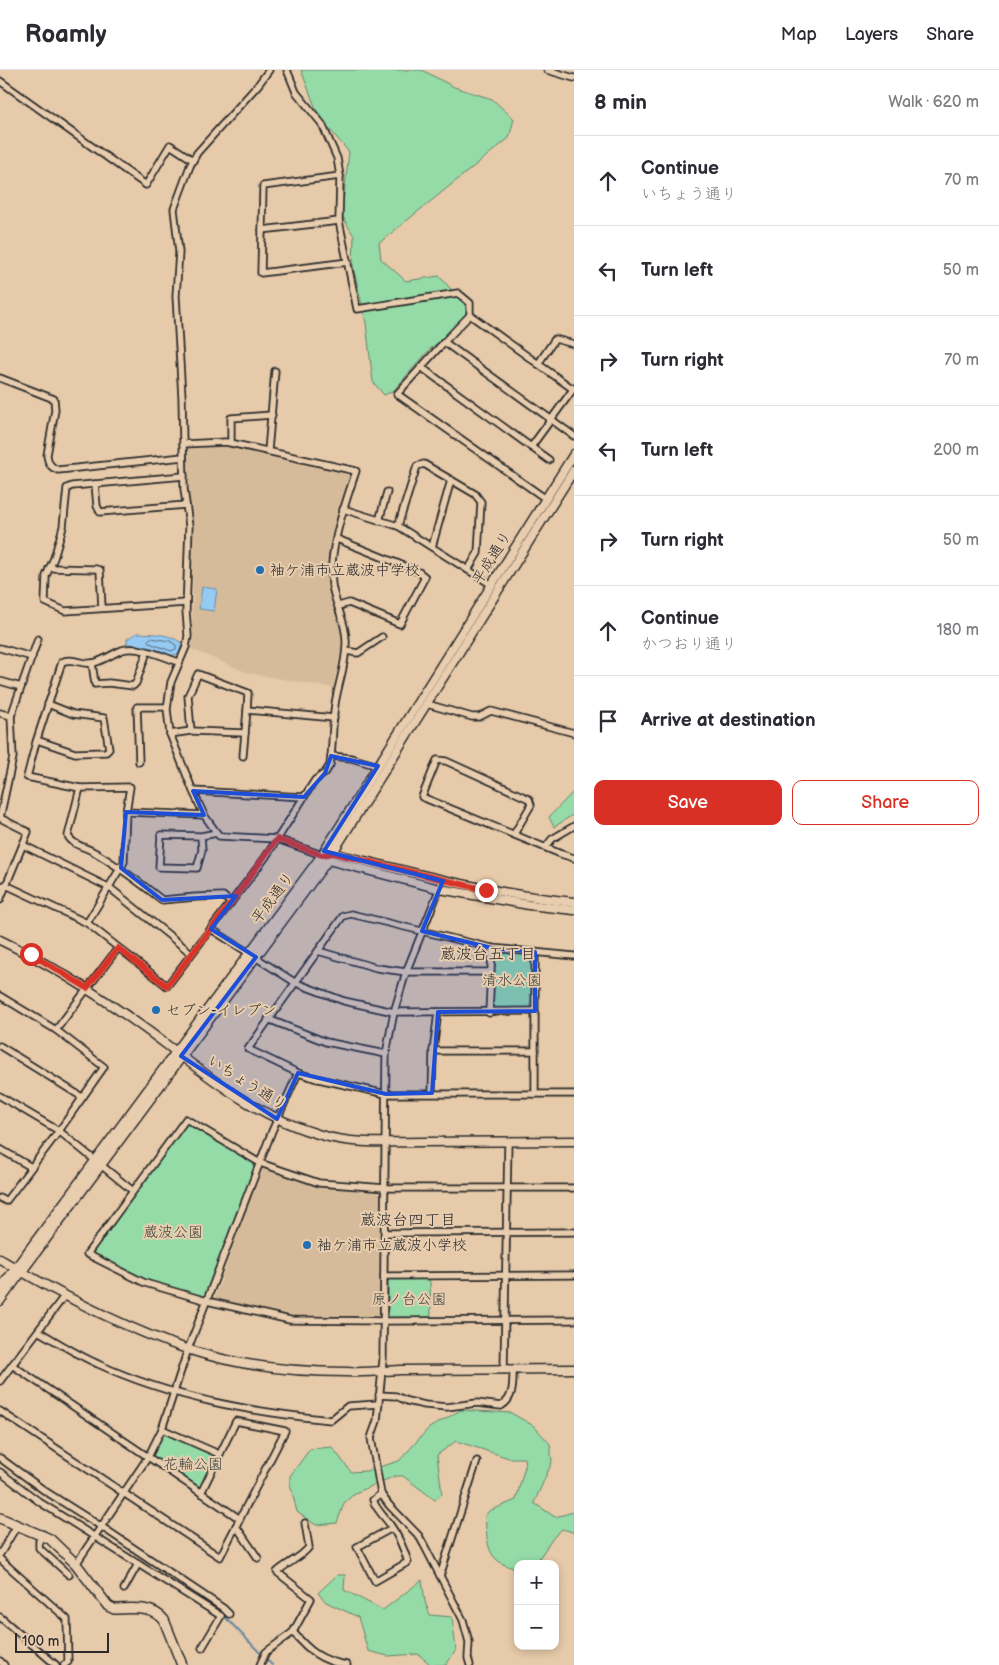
<!DOCTYPE html>
<html lang="en">
<head>
<meta charset="utf-8">
<style>
	body { margin:0; font-family:"Balsamiq Sans","Klee One",sans-serif; background:#f7f7f7; color:#2b2b33 }
	.controls { position:absolute; right:15px; bottom:15px; display:grid; overflow:hidden; border-radius:10px; box-shadow:0 2px 8px #0003 }
	.controls button { width:45px; height:45px; display:grid; place-items:center; padding:0; border:0; border-bottom:1px solid #e1e1e2; background:#fff; color:#2b2b33; font:25px sans-serif }
	.scale { position:absolute; left:15px; bottom:12px; width:94px; box-sizing:border-box; padding-left:5px; border:2px solid #2b2b2b; border-top:0; font-size:14px; line-height:18px; white-space:nowrap; color:#2b2b2b; -webkit-text-stroke:4px #e8cdaf; paint-order:stroke }
	.stop { position:absolute; width:15px; height:15px; margin:-11px; border:4px solid #d93025; border-radius:50%; background:#fff }
	.stop.end { background:#d93025; border-color:#fff; box-shadow:0 1px 5px #0008 }
	.list { margin:0; padding:0; list-style:none }
	h2 { display:flex; justify-content:space-between; align-items:center; height:65px; margin:0; padding:0 20px; font-size:21px }
	h2 small { font-size:16px; font-weight:400; color:#7c7c81 }
	.list li { display:grid; grid-template-columns:32px 1fr auto; gap:15px; align-items:center; box-sizing:border-box; height:90px; padding:0 20px; border-top:1px solid #e1e1e2 }
	.list b { display:block; font-size:19px; white-space:nowrap }
	.list p { margin:0; font-size:16px; white-space:nowrap; color:#7c7c81 }
	.list em { font-size:16px; font-style:normal; color:#7c7c81 }
	.actions { display:flex; gap:10px; padding:15px 20px }
	.actions a { flex:1; padding:11px 0; border:1px solid #d93025; border-radius:10px; text-align:center; font-size:18px; color:#d93025 }
	.actions .main { background:#d93025; color:#fff }
	.icon { flex:none; width:28px; height:28px; fill:none; stroke:currentColor; stroke-width:2; stroke-linecap:round; stroke-linejoin:round }
	.map { position:relative; flex:none; width:574px; height:1595px; overflow:hidden }
	header { display:flex; align-items:center; gap:30px; box-sizing:border-box; height:70px; padding:0 25px; background:#fff; border-bottom:1px solid #e1e1e2 }
	header strong { font-size:24px }
	nav { display:flex; gap:28px; margin-inline-start:auto; font-size:18px }
	main { display:flex }
	aside { flex:1; background:#fff }
	.map>svg:first-child { display:block }
	.built { fill:#d6bb9a }
	.green { fill:#95dba8; stroke:#60836a }
	.water { fill:#95caf3; stroke:#6b8aa3 }
	.lines { fill:none; stroke-linecap:round; stroke-linejoin:round }
	.shore { stroke:#556b7b; stroke-width:1 }
	.stream { stroke:#6b8aa3; stroke-width:2 }
	.minor-casing { stroke:#2b2b2b; stroke-width:9 }
	.tertiary-casing { stroke:#2b2b2b; stroke-width:11 }
	.secondary-casing { stroke:#2b2b2b; stroke-width:12 }
	.minor { stroke:#e8cdaf; stroke-width:5.5 }
	.tertiary { stroke:#e8cdaf; stroke-width:8 }
	.secondary { stroke:#e8cdaf; stroke-width:9 }
	.route { stroke:#d93025; stroke-width:6 }
	.marked { fill:#1d4ed8; fill-opacity:0.2; stroke:#1d4ed8; stroke-width:4; stroke-linejoin:round }
	.poi-dot { fill:#1f6fb2; stroke:#e8cdaf; stroke-width:2 }
	.labels { text-anchor:middle; dominant-baseline:central; stroke-width:4; stroke-linejoin:round; paint-order:stroke }
	.street-label { font-size:15px; fill:#2b2b2b; stroke:#e8cdaf }
	.poi-label { font-size:15px; fill:#2b2b2b; stroke:#e8cdaf; text-anchor:start }
	.park-label { font-size:15px; fill:#3b453e; stroke:#e8cdaf }
	.neighbourhood-label { font-size:16px; fill:#2b2b2b; stroke:#e8cdaf }
</style>
</head>
<body>
<header>
<strong>Roamly</strong>
<nav><a>Map</a><a>Layers</a><a>Share</a></nav>
</header>
<main>
<div class="map">
<svg width="574" height="1595" viewBox="0 0 574 1595">
	<rect width="100%" height="100%" fill="#e6caa9"/>
	<filter id="ink" filterUnits="userSpaceOnUse"><feTurbulence type="fractalNoise" baseFrequency=".02" numOctaves="2"/><feDisplacementMap in="SourceGraphic" scale="10" xChannelSelector="R" yChannelSelector="G"/><feConvolveMatrix kernelMatrix="1 2 1 2 8 2 1 2 1" color-interpolation-filters="sRGB"/></filter>
	<g filter="url(#ink)">
		<g class="built">
			<path d="M230,376L351,403L328,493V512L341,561V582L333,618L248,603L189,578L192,558L193,507L190,455L185,418V378Z"/>
			<path d="M262,1097L319,1116L380,1121L381,1246L291,1245L214,1229Z"/>
		</g>
		<g class="green">
			<path d="M301,0H422L454,17L492,29L514,49L509,68L379,173L381,189L406,211L439,206L470,240L453,262L431,278L393,321L384,325L373,312L366,253L353,196L354,166L338,139L344,125L349,82L319,47Z"/>
			<path d="M574,721V744L554,757L549,747Z"/>
			<path d="M492,878L535,882V941L489,943Z"/>
			<path d="M186,1049L253,1091L254,1099L207,1231L145,1213L87,1184Z"/>
			<path d="M428,1208L430,1212L431,1247L428,1249L392,1250L388,1246V1212L389,1209Z"/>
			<path d="M461,1340L511,1343L534,1356L550,1374L552,1392L534,1433L555,1447L574,1442V1466L573,1462L562,1459L553,1468L535,1494H518V1499C485,1492 488,1474 485,1446L489,1441L516,1430L525,1396L524,1388H509L456,1371L437,1385L442,1424L435,1430L403,1406H395L355,1423L344,1433L337,1453L316,1455L297,1442L290,1413V1406L310,1379L332,1377L351,1402L366,1401L399,1391L429,1358Z"/>
			<path d="M162,1359L219,1384L201,1423L148,1387Z"/>
			<path d="M337,1505H345L344,1520L383,1540L422,1510L425,1532L430,1545L452,1547L456,1580L446,1595H431L418,1584L388,1586L368,1581L358,1547L326,1532L318,1523Z"/>
		</g>
		<g class="water">
			<path d="M202,517L217,519L214,541L199,539Z"/>
			<path d="M137,563C155,564 167,563 182,573L179,584C162,589 145,574 127,574V569Z"/>
		</g>
		<g class="lines">
			<path class="shore" d="M151,568L170,571L176,575V579L171,581L150,573L148,571Z"/>
			<g class="stream">
				<path d="M38,1428L199,1529"/>
				<path d="M222,1544L272,1595"/>
			</g>
			<defs>
				<g id="minor">
					<path d="M269,0L258,15L197,83L190,96L174,139L179,182L176,226L182,327L184,419L189,456L186,541L188,566L186,577L171,612L167,639L170,664L193,721L204,745L219,766L277,769L322,785"/>
					<path d="M287,0L296,22L322,54L337,88L340,106L339,151L357,239L458,223L470,233V245"/>
					<path d="M547,0L574,8"/>
					<path d="M0,11L146,115L170,75L193,90"/>
					<path d="M340,106L263,116L261,203L348,192"/>
					<path d="M262,160L339,151"/>
					<path d="M444,272L574,366"/>
					<path d="M538,294L555,269L574,274"/>
					<path d="M421,297L549,390"/>
					<path d="M0,308L54,329L55,340L47,385C48,393 50,397 58,400L183,387"/>
					<path d="M231,373V348L272,345"/>
					<path d="M531,377L574,318"/>
					<path d="M268,381L275,301"/>
					<path d="M184,406L72,416L67,418L63,457L54,488L46,506L45,532L65,541L186,533"/>
					<path d="M95,414L97,436L100,442L186,435"/>
					<path d="M546,429L397,324L444,272L470,245L573,319"/>
					<path d="M343,439L398,456L492,515"/>
					<path d="M379,451L387,422"/>
					<path d="M398,456L417,396L424,394L475,424L481,432L478,483L468,500"/>
					<path d="M337,469L419,502L425,507L400,554L349,533L339,536"/>
					<path d="M432,477L451,410"/>
					<path d="M49,498L96,499L100,500L102,538"/>
					<path d="M0,578L32,587"/>
					<path d="M346,581L358,583L382,567"/>
					<path d="M92,593L95,614L109,613L133,616L136,613L147,582"/>
					<path d="M0,611L21,617"/>
					<path d="M427,634L472,647H479L491,641L574,663"/>
					<path d="M0,643L11,646"/>
					<path d="M191,661L245,663"/>
					<path d="M170,664L191,661L188,626L198,604L248,623L247,640L334,648"/>
					<path d="M37,670L75,683L106,682L109,679L104,648L73,644L48,634"/>
					<path d="M243,686L247,640"/>
					<path d="M331,686L351,688L378,696"/>
					<path d="M139,692L137,637H167"/>
					<path d="M80,718L68,766C72,775 86,777 94,782C119,796 140,813 162,830L196,827L223,826L231,833"/>
					<path d="M193,721L304,727"/>
					<path d="M126,742L204,745"/>
					<path d="M0,748L13,687L11,646L38,569"/>
					<path d="M0,748L28,762L0,830"/>
					<path d="M514,764L531,735L529,729L446,691L437,690L422,727L561,784L574,788"/>
					<path d="M201,766L202,780L197,798L159,797L161,765L201,766L217,763"/>
					<path d="M23,775L110,818L191,883"/>
					<path d="M546,777L552,769L574,756"/>
					<path d="M441,815L406,902L394,942L386,984L383,1290L377,1351L371,1368L381,1424L389,1435L419,1466L424,1475L463,1550L469,1572L468,1588L470,1595"/>
					<path d="M0,816L6,815L87,853L167,916L265,788L315,710L325,703L330,695C333,675 332,654 335,634C338,614 346,595 346,574C347,554 335,535 332,515C328,481 345,434 356,401L226,372L183,374"/>
					<path d="M87,853L124,792L126,742L130,717L80,718L27,707L36,672L62,592C71,587 83,595 93,593C103,591 112,584 122,580C140,575 163,587 179,592"/>
					<path d="M211,859L296,913L344,931L394,942L535,941"/>
					<path d="M318,881L377,898L406,902H490"/>
					<path d="M574,886L492,878L351,844L343,846L248,979L298,1003L314,1008L386,1024H574"/>
					<path d="M0,926L56,960L104,997L59,1061L6,1131L0,1128"/>
					<path d="M489,943L492,878"/>
					<path d="M268,949L326,972L386,984"/>
					<path d="M56,960L118,878"/>
					<path d="M0,976L82,1027"/>
					<path d="M433,981H535"/>
					<path d="M432,1023L433,981L438,942"/>
					<path d="M535,1024V882"/>
					<path d="M0,1026L59,1061L133,1121"/>
					<path d="M0,1079L31,1097"/>
					<path d="M574,1118H385L319,1113L260,1093L186,1049L87,1184L145,1213L207,1231L290,1250L390,1251L574,1250"/>
					<path d="M385,1163L574,1162"/>
					<path d="M384,1206L574,1205"/>
					<path d="M38,1261C57,1272 77,1285 98,1294C172,1328 251,1342 331,1350L348,1336L378,1334"/>
					<path d="M12,1295L240,1449"/>
					<path d="M504,1300L508,1071"/>
					<path d="M0,1311L65,1225"/>
					<path d="M379,1325L396,1326L407,1331L425,1335L447,1337L477,1333L501,1336C514,1329 513,1313 513,1299"/>
					<path d="M0,1341L220,1487L285,1361L236,1351L201,1423"/>
					<path d="M162,1359L219,1384"/>
					<path d="M0,1388L45,1421L102,1457L223,1538L229,1544"/>
					<path d="M0,1402L41,1433L221,1546L202,1578"/>
					<path d="M381,1424L373,1430C377,1441 385,1447 391,1456C399,1467 404,1479 408,1492L375,1511L357,1477L392,1458"/>
					<path d="M236,1456L258,1488"/>
					<path d="M43,1464L39,1471V1478L69,1505"/>
					<path d="M0,1484L18,1454"/>
					<path d="M0,1489L67,1549L68,1592L64,1595"/>
					<path d="M76,1494L148,1387L162,1359L188,1279L272,1061L298,1003"/>
					<path d="M440,1506L477,1391"/>
					<path d="M124,1519L138,1494"/>
					<path d="M0,1547L56,1595"/>
					<path d="M293,1562C309,1581 321,1591 347,1595"/>
					<path d="M0,1591L4,1595"/>
					<path d="M260,1595L266,1582L293,1562L311,1529L277,1502C287,1493 302,1487 309,1477L305,1453"/>
				</g>
				<g id="tertiary">
					<path d="M329,784L333,783C413,803 492,824 574,832"/>
					<path d="M325,788L328,790L440,819L529,835L574,840"/>
					<path d="M0,870C63,900 120,939 175,981C221,1017 265,1049 321,1065C354,1075 389,1072 423,1072C473,1072 524,1071 574,1071"/>
					<path d="M0,1189C59,1224 121,1257 187,1279C238,1296 294,1302 347,1302C365,1303 383,1301 400,1300C458,1300 516,1299 574,1299"/>
					<path d="M0,1219L322,785L574,384"/>
					<path d="M0,1231L328,790L574,400"/>
				</g>
				<path id="secondary" d="M0,1448L50,1469L76,1494L108,1536L114,1539C131,1539 152,1535 164,1550L182,1595"/>
			</defs>
			<use href="#minor" class="minor-casing"/>
			<use href="#tertiary" class="tertiary-casing"/>
			<use href="#secondary" class="secondary-casing"/>
			<use href="#minor" class="minor"/>
			<use href="#tertiary" class="tertiary"/>
			<use href="#secondary" class="secondary"/>
		</g>
	</g>
	<g class="lines" filter="url(#ink)">
		<path class="route" d="M31,884L87,918L118,878L167,916L231,833L277,769L322,785L333,783L486,820"/>
	</g>
	<path class="marked" d="M331,686L378,696L324,781L443,811L422,861L492,878L535,882V941L438,942L432,1023L386,1024L298,1003L277,1049L181,986L256,887L211,859L236,826L162,830L121,798L126,742L204,745L193,721L304,727L325,703Z"/>
	<g class="poi-dot">
		<circle cx="260" cy="500" r="5"/>
		<circle cx="156" cy="940" r="5"/>
		<circle cx="307" cy="1175" r="5"/>
	</g>
	<g class="labels">
		<g class="street-label">
			<text transform="translate(492 488) rotate(-58)">平成通り</text>
			<text transform="translate(273 828) rotate(-53)">平成通り</text>
			<text transform="translate(247 1013) rotate(32)">いちょう通り</text>
		</g>
		<g class="poi-label">
			<text x="270" y="500">袖ケ浦市立蔵波中学校</text>
			<text x="166" y="940">セブン-イレブン</text>
			<text x="317" y="1175">袖ケ浦市立蔵波小学校</text>
		</g>
		<g class="park-label">
			<text x="512" y="910">清水公園</text>
			<text x="173" y="1162">蔵波公園</text>
			<text x="409" y="1229">原ノ台公園</text>
			<text x="193" y="1394">花輪公園</text>
		</g>
		<g class="neighbourhood-label">
			<text x="488" y="884">蔵波台五丁目</text>
			<text x="408" y="1150">蔵波台四丁目</text>
		</g>
	</g>
</svg>
<div class="controls">
<button>+</button>
<button>−</button>
</div>
<div class="scale">100 m</div>
<div class="stop" style="left:31px;top:884px"></div>
<div class="stop end" style="left:486px;top:820px"></div>
</div>
<aside>
<h2>8 min<small>Walk · 620 m</small></h2>
<ul class="list">
<li><svg class="icon" aria-label="ahead" viewBox="0 0 24 24"><path d="M12 20V5M6 11l6-6 6 6"/></svg><div><b>Continue</b><p>いちょう通り</p></div><em>70 m</em></li>
<li><svg class="icon" aria-label="left" viewBox="0 0 24 24"><path d="M17 20v-9H6M10 6l-5 5 5 5"/></svg><div><b>Turn left</b></div><em>50 m</em></li>
<li><svg class="icon" aria-label="right" viewBox="0 0 24 24"><path d="M7 20v-9h11M14 6l5 5-5 5"/></svg><div><b>Turn right</b></div><em>70 m</em></li>
<li><svg class="icon" aria-label="left" viewBox="0 0 24 24"><path d="M17 20v-9H6M10 6l-5 5 5 5"/></svg><div><b>Turn left</b></div><em>200 m</em></li>
<li><svg class="icon" aria-label="right" viewBox="0 0 24 24"><path d="M7 20v-9h11M14 6l5 5-5 5"/></svg><div><b>Turn right</b></div><em>50 m</em></li>
<li><svg class="icon" aria-label="ahead" viewBox="0 0 24 24"><path d="M12 20V5M6 11l6-6 6 6"/></svg><div><b>Continue</b><p>かつおり通り</p></div><em>180 m</em></li>
<li><svg class="icon" aria-label="arrive" viewBox="0 0 24 24"><path d="M6 21V4h12l-3 4 3 4H6"/></svg><div><b>Arrive at destination</b></div></li>
</ul>
<div class="actions"><a class="main">Save</a><a>Share</a></div>
</aside>
</main>
</body>
</html>
